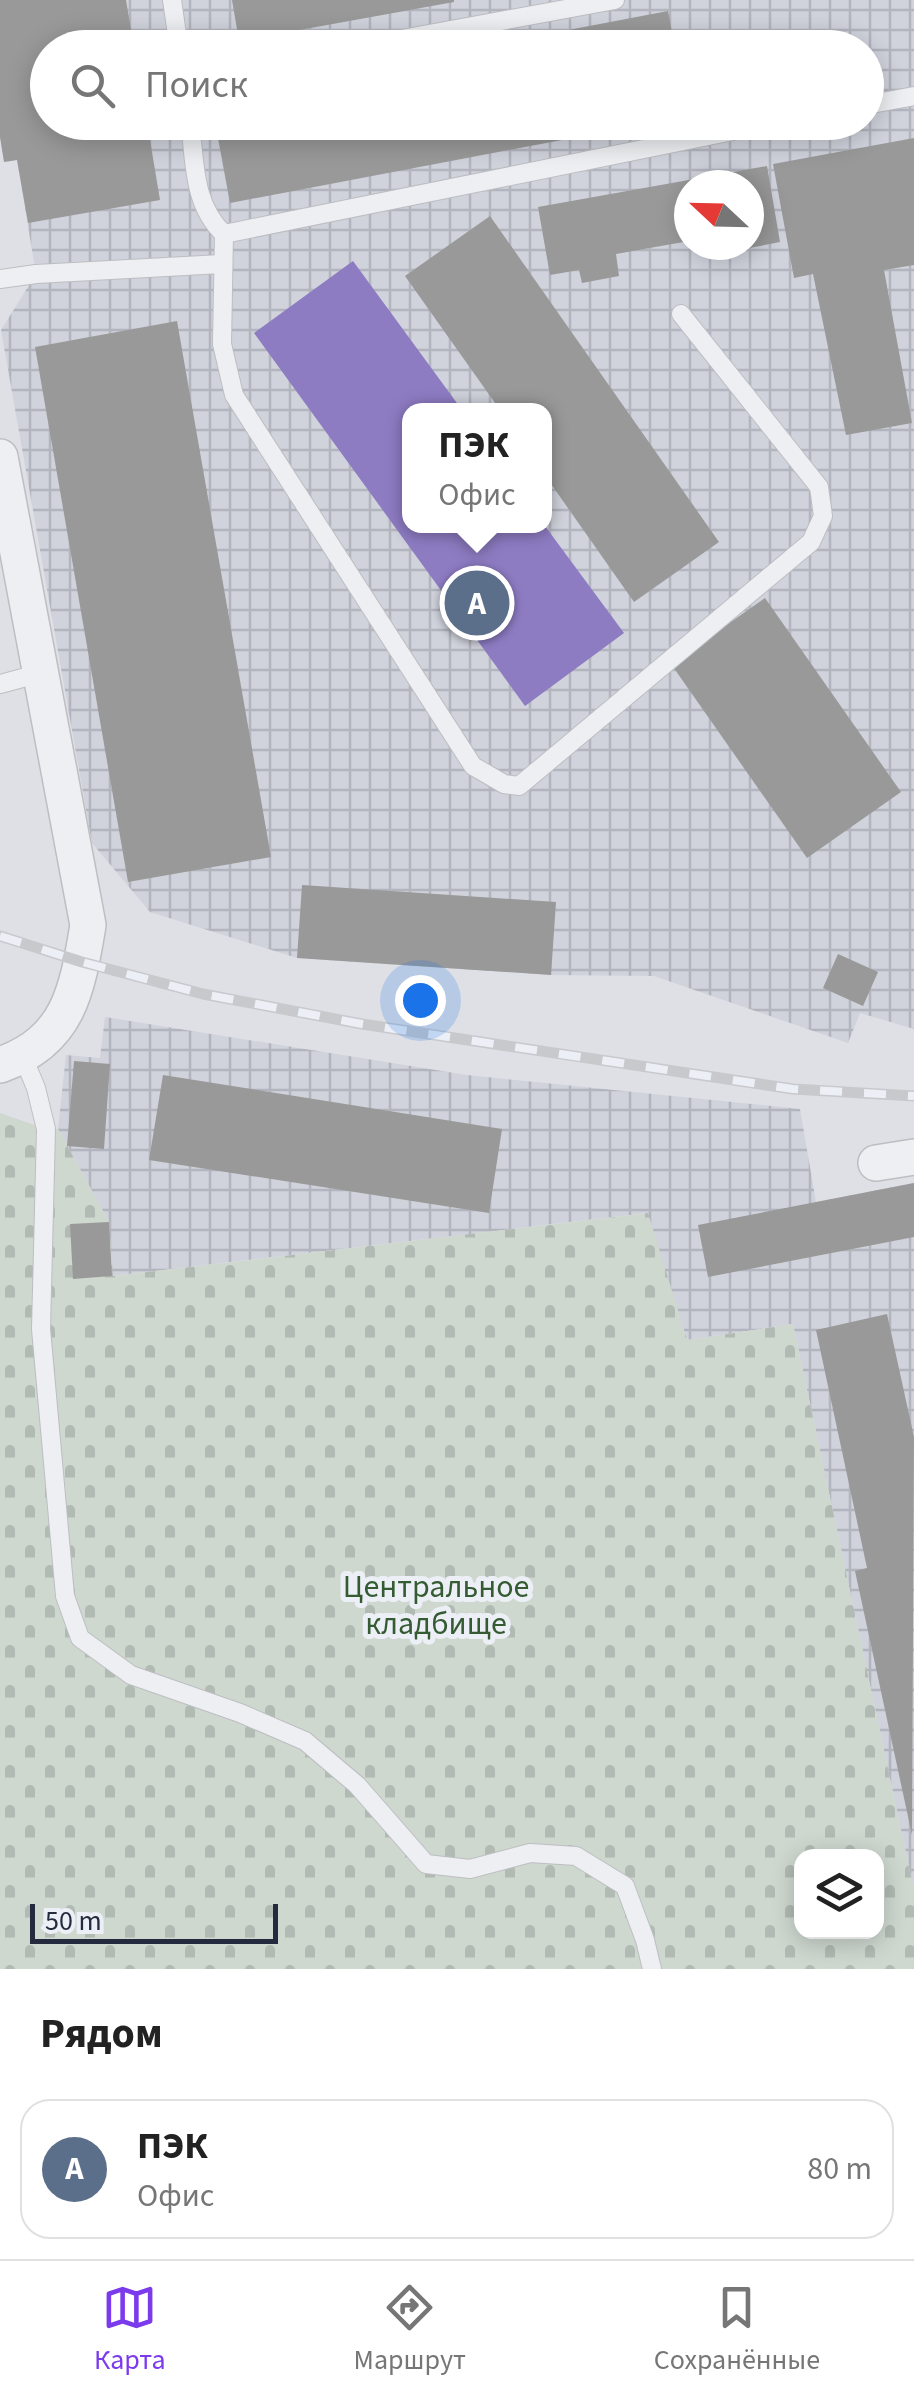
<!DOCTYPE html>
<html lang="ru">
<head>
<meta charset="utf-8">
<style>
	body { margin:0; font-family:"Source Sans 3",sans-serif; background:#f2f2f2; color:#222 }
	.controls { position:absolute; right:30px; bottom:30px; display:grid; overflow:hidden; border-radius:20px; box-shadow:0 5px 25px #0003 }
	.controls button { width:90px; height:90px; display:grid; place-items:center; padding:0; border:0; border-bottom:2px solid #e0e0e0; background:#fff; color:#222; font:50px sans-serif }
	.compass { position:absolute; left:674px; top:170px; width:90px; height:90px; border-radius:50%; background:#fff; box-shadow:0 5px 25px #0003; rotate:292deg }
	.scale { position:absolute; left:30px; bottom:25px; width:248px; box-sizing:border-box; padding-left:10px; border:5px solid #252b3f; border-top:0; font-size:28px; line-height:35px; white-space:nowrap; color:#252b3f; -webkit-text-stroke:8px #eceff5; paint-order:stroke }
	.you { position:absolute; left:420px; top:1000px; width:35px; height:35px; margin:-25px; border:8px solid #fff; border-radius:50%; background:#1a73e8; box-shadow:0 0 0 15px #1a73e833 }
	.badge { display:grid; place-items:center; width:65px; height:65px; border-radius:50%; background:#7c3aed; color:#fff; font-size:32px; font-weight:700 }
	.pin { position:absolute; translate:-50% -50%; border:5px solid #fff; box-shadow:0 2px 10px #0006 }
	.popup { position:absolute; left:402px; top:403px; width:150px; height:130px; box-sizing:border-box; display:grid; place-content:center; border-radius:20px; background:#fff; filter:drop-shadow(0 2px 8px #0005); font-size:32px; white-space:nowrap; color:#767676 }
	.popup b { font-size:38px; color:#222 }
	.popup::after { content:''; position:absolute; left:50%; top:100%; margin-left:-20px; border:20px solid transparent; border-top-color:#fff }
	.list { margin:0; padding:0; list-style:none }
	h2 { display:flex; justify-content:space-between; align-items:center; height:130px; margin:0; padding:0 40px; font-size:42px }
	h2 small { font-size:32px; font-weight:400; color:#767676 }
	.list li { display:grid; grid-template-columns:65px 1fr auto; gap:30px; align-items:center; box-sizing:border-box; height:140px; margin:0 20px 20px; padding:0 20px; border:2px solid #e0e0e0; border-radius:30px }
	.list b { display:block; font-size:38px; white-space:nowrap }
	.list p { margin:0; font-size:32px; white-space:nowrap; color:#767676 }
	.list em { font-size:32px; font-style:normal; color:#767676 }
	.icon { flex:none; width:55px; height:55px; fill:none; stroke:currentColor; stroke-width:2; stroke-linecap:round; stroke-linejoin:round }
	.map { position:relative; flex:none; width:914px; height:1969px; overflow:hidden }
	.search { position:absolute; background:#fff; box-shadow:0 5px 25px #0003; left:30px; right:30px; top:30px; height:110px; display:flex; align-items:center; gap:25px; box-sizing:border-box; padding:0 35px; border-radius:55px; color:#767676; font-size:38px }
	.sheet { height:290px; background:#fff }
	nav { display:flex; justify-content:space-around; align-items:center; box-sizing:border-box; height:140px; border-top:2px solid #e0e0e0; background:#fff; font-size:28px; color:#767676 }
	nav a { display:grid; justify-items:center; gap:5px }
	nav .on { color:#7c3aed }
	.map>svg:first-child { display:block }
	.industrial { fill:url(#industrial-grid); fill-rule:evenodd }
	.cemetery { fill:url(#cemetery-stones); fill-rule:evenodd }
	.offices { fill:#8e7cc3 }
	.industry { fill:#999 }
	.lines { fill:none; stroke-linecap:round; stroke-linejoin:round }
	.service-casing { stroke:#bdbec3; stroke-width:20 }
	.minor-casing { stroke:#bdbec3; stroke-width:38 }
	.service { stroke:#eeeff2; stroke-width:18 }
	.minor { stroke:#eeeff2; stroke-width:35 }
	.rail-casing { stroke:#c7c9cd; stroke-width:11 }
	.rail { stroke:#eceff5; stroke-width:8; stroke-dasharray:22; stroke-linecap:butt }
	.labels { text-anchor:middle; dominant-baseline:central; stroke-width:10; stroke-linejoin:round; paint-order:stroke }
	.park-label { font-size:32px; fill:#345b32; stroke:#eceff5 }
</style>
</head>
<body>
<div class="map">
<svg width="914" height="1969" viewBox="0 0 914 1969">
	<defs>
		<pattern id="industrial-grid" width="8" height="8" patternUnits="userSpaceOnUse" patternTransform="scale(2.5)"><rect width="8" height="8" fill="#d0d3dc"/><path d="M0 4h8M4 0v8" fill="none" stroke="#b2b5be"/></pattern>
		<pattern id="cemetery-stones" width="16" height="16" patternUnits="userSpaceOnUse" patternTransform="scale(2.5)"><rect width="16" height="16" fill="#ced8cf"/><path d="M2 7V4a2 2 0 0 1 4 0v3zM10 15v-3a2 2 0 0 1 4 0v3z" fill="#b1bab3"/></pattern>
	</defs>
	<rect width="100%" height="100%" fill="#dfe0e5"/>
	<g class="industrial">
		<path d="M0,0H914V1029L860,1013L848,1043L654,976L551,975L297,958L150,912L92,843L1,330L36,274L17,160L4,162L0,137ZM48,48H866V122H48ZM689,185H749V245H689ZM410,410H544V526H410Z"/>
		<path d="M105,1017L467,1075L800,1109L816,1202L914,1183V1891L793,1324L687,1340L647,1213L112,1276L109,1222L58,1129L66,1055L100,1058Z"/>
	</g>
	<path class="cemetery" d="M0,1113L46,1129H58L109,1222L113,1276L648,1213L687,1340L793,1324L914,1891V1969H0ZM802,1856H876V1932H802Z"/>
	<path class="offices" d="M353,261L462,410H410V526H545L624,633L525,706L254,333Z"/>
	<g class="industry">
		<path d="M0,0H126L134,48H48V122H147L160,200L28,223L17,160L4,162L0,137Z"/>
		<path d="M232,0H454V2L239,41Z"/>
		<path d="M668,11L675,48H485V46Z"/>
		<path d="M215,122H646V124L230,203Z"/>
		<path d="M914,138V265L884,270L912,423L846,435L813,274L794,278L773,164Z"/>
		<path d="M767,166L780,242L750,248L749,185H689V241L616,254L619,276L582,283L579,270L550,275L538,207Z"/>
		<path d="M490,216L719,542L634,602L544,474V410H500L405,276Z"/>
		<path d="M177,321L271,857L128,882L35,347Z"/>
		<path d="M765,598L901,792L807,858L671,664Z"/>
		<path d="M302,885L556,902L551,975L297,958Z"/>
		<path d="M838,954L878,972L863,1006L823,988Z"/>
		<path d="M74,1061L110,1064L104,1149L67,1146Z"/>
		<path d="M163,1075L502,1129L489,1213L149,1160Z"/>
		<path d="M914,1183V1237L708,1277L698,1225Z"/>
		<path d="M109,1222L112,1276L73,1279L70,1224Z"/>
		<path d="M887,1314L914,1437L912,1835L855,1571L867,1568L816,1330Z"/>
	</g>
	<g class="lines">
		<defs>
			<g id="service">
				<path d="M172,0L179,48"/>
				<path d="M353,48L615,0"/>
				<path d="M866,105L914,96"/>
				<path d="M190,122C195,163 193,205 224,234"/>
				<path d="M0,279L36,274L222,264"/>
				<path d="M681,314L819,487L823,516L811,542L519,786L504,784L473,766L234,395L222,344L224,234L777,122"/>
				<path d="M0,684L41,673"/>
				<path d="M23,1057L36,1088L46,1129L41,1329L65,1596L80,1638L131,1675L240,1713L305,1741L357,1785L426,1864L470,1869L530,1853L576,1856L625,1886L645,1940L652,1969"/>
			</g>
			<g id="minor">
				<path d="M0,457L88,925C77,991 69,1041 0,1065"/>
				<path d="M876,1163L914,1157"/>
			</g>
		</defs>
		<use href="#service" class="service-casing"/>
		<use href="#minor" class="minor-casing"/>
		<use href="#service" class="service"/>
		<use href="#minor" class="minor"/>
		<defs>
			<path id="rail" d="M0,936L82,962L203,994L362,1024L793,1089L914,1096"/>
		</defs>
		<use href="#rail" class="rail-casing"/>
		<use href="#rail" class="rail"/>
	</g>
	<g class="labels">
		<g class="park-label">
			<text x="436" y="1587">Центральное<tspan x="436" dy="37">кладбище</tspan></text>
		</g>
	</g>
</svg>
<div class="controls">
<button><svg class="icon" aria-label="layers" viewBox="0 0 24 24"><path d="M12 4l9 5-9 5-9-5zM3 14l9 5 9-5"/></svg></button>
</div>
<svg class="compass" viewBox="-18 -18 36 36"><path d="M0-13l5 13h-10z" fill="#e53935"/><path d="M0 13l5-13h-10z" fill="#767676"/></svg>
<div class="scale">50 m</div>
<div class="you"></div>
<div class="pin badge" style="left:477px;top:603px;background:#5c6f8a">A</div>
<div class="popup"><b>ПЭК</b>Офис</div>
<div class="search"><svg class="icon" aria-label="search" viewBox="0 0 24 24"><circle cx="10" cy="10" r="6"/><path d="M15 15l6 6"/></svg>Поиск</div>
</div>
<section class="sheet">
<h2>Рядом<small></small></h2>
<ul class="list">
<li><span class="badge" style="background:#5c6f8a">A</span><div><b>ПЭК</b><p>Офис</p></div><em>80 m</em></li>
</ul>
</section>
<nav>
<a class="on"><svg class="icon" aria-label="map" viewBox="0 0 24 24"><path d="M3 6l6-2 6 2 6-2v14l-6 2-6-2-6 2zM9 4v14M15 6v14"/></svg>Карта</a>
<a><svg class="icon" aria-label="directions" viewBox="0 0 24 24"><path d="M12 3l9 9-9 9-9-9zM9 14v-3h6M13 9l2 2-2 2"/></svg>Маршрут</a>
<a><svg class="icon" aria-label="saved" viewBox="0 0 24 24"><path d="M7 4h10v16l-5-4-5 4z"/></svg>Сохранённые</a>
</nav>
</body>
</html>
